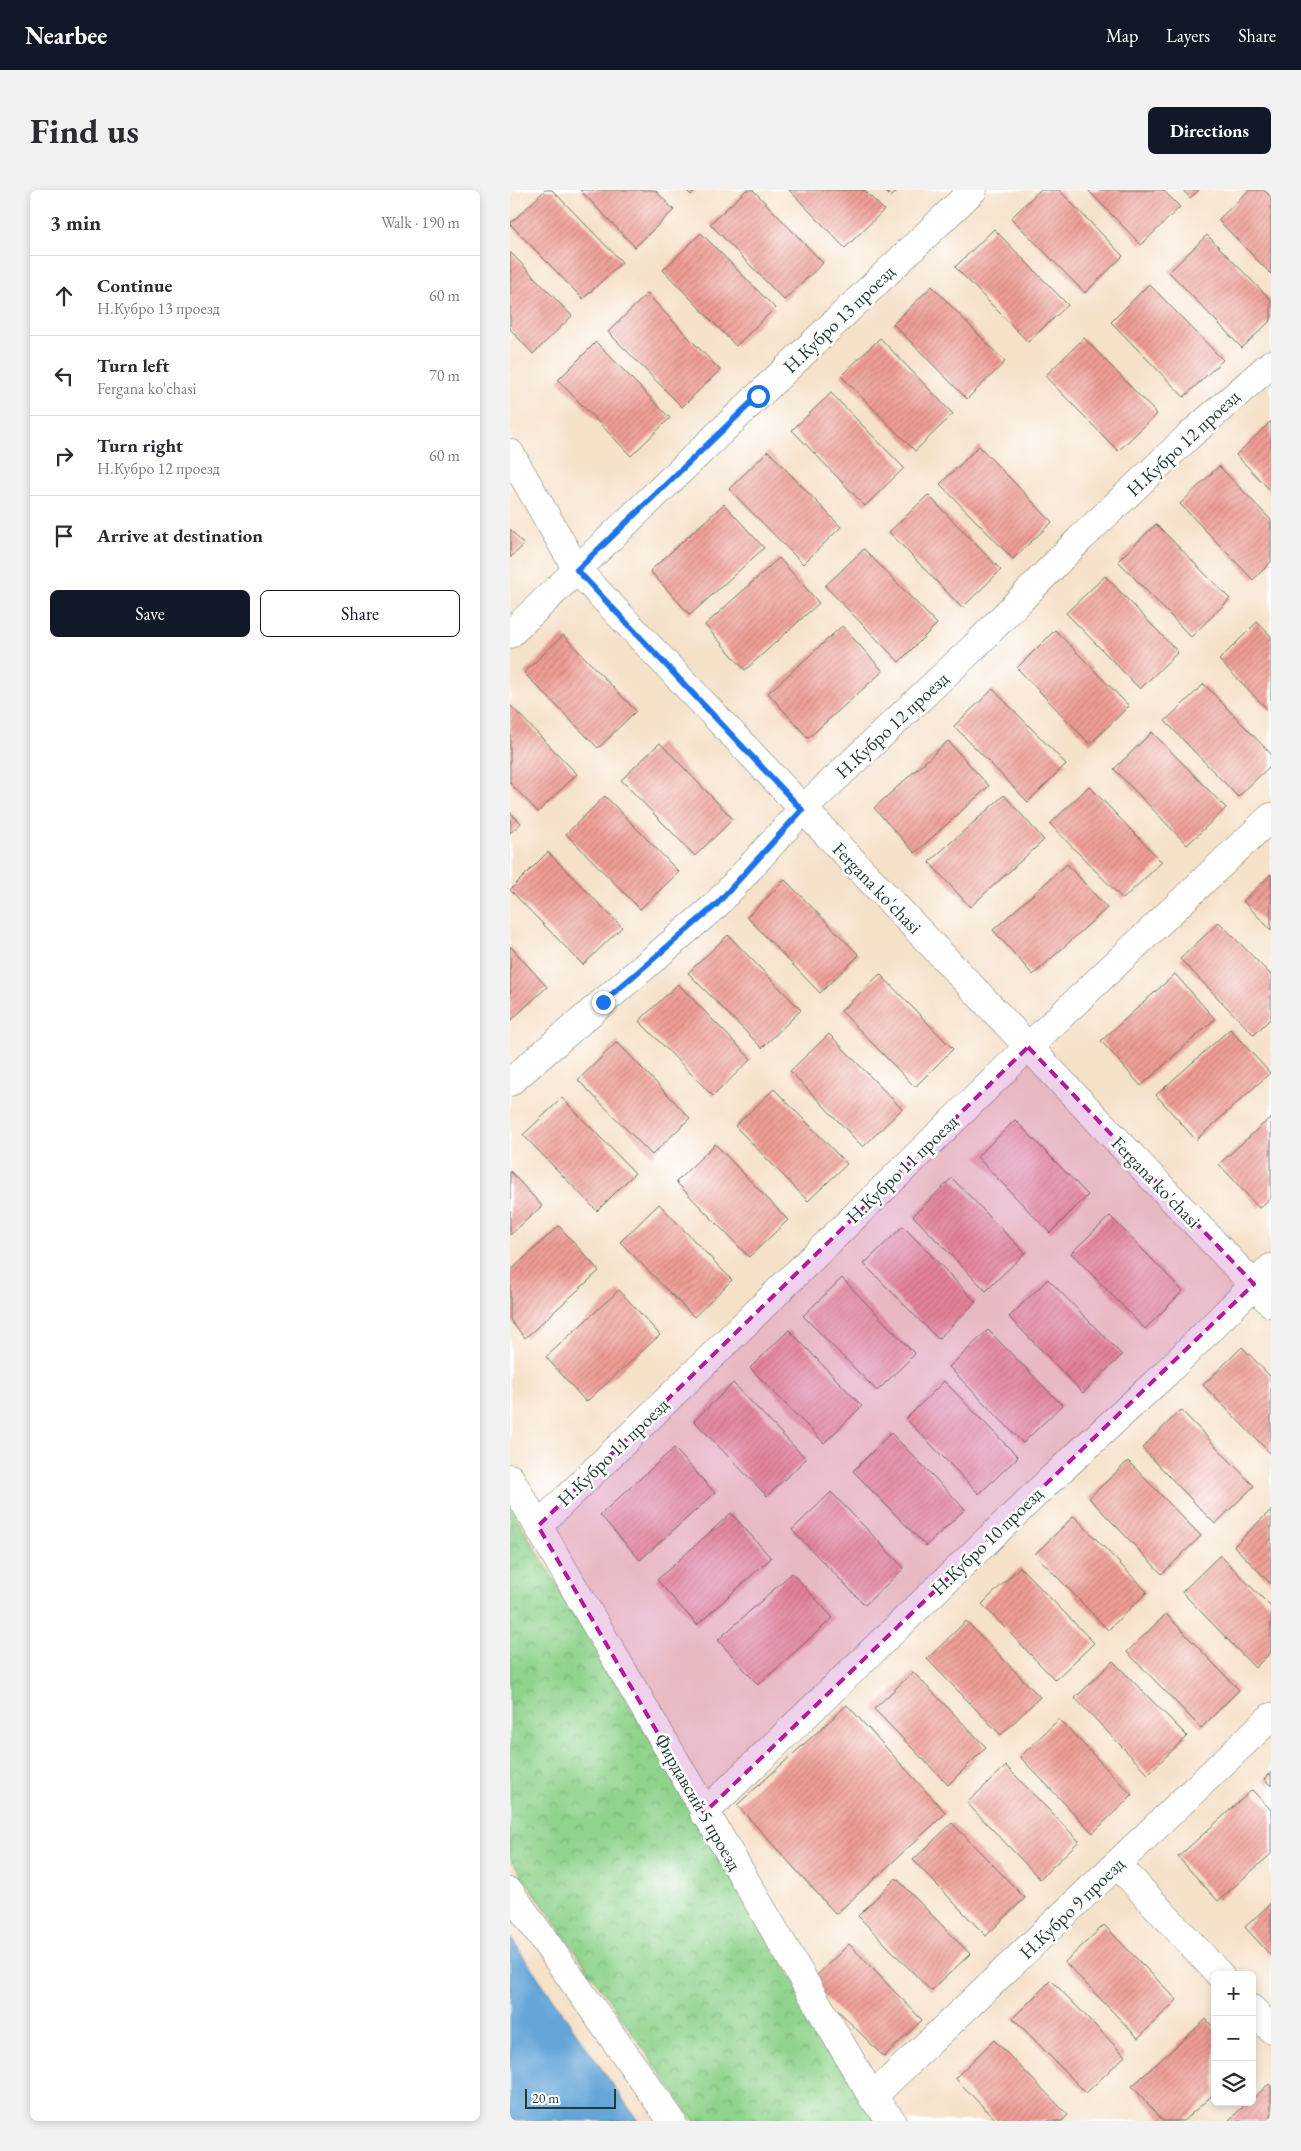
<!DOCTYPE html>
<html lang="en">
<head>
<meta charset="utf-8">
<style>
	body { margin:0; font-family:"EB Garamond",serif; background:#f2f2f3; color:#2b2b33 }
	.controls { position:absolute; right:15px; bottom:15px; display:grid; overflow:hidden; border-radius:8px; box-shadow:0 2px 8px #0003 }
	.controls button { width:45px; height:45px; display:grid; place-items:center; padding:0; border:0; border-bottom:1px solid #e1e1e2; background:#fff; color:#2b2b33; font:25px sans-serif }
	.scale { position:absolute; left:15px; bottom:12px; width:91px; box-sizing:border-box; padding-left:5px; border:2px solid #1f3d34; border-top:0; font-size:14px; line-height:18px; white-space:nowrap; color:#1f3d34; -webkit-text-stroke:4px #fff; paint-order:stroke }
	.stop { position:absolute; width:15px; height:15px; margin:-11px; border:4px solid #1a73e8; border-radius:50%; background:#fff }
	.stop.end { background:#1a73e8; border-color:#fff; box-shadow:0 1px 5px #0008 }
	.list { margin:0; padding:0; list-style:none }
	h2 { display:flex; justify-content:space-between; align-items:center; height:65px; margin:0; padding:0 20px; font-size:21px }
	h2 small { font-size:16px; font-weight:400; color:#7c7c81 }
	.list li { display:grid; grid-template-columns:32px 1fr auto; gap:15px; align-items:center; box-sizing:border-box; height:80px; padding:0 20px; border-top:1px solid #e1e1e2 }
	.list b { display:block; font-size:19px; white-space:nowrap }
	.list p { margin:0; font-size:16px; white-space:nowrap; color:#7c7c81 }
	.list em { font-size:16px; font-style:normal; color:#7c7c81 }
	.actions { display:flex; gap:10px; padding:15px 20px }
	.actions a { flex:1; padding:11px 0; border:1px solid #111827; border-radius:8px; text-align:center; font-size:18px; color:#111827 }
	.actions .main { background:#111827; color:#fff }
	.icon { flex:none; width:28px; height:28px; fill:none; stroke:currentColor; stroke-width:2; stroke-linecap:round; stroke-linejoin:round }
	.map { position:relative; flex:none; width:761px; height:1931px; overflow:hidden; border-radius:8px }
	header { display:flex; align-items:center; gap:30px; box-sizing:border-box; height:70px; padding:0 25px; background:#111827; color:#fff }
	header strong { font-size:24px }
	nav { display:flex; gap:28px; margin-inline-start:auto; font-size:18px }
	.intro { display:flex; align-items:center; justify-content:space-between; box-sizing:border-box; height:120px; padding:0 30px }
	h1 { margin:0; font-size:35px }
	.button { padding:12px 22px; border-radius:8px; background:#111827; color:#fff; font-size:18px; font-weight:700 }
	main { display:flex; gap:30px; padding:0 30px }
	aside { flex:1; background:#fff; border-radius:8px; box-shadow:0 2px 8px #0003 }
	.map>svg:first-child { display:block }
	.park { fill:url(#park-crowns); stroke:#578860 }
	.water { fill:#65a6d8; stroke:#427286 }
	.building { fill:url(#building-hatch) }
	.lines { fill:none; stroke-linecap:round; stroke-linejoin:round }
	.minor-casing { stroke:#6a7668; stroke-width:29 }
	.minor { stroke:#fff; stroke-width:28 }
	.route { stroke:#1a73e8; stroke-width:6 }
	.marked { fill:#b5179e; fill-opacity:0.2; stroke:#b5179e; stroke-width:4; stroke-dasharray:10 6; stroke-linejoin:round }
	.labels { text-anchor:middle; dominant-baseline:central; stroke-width:5; stroke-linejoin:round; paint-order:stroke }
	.street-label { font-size:19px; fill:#1f3d34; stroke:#fff }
</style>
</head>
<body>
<header>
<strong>Nearbee</strong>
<nav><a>Map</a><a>Layers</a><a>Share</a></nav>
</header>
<div class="intro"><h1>Find us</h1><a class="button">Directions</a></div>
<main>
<aside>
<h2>3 min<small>Walk · 190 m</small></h2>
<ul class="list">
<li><svg class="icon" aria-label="ahead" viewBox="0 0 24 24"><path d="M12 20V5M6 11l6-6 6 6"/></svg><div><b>Continue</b><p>Н.Кубро 13 проезд</p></div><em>60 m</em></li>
<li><svg class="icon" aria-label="left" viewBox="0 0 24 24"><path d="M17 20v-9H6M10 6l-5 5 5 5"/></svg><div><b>Turn left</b><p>Fergana ko'chasi</p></div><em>70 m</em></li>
<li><svg class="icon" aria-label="right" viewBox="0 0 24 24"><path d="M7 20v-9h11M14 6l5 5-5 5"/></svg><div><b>Turn right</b><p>Н.Кубро 12 проезд</p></div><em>60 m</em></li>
<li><svg class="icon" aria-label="arrive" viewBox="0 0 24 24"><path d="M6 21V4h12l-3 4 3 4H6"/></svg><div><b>Arrive at destination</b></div></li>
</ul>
<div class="actions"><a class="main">Save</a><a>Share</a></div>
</aside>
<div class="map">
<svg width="761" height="1931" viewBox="0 0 761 1931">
	<defs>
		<pattern id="park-crowns" width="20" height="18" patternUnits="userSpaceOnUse" patternTransform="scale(1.25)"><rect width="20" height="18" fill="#8fd38c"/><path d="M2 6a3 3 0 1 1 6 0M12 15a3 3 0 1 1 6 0" fill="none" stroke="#74ac73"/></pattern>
		<pattern id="building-hatch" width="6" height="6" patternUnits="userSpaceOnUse" patternTransform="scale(1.25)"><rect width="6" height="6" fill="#f09d95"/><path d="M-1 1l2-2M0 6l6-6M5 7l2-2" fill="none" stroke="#c2817a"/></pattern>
	</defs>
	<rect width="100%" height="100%" fill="#fff"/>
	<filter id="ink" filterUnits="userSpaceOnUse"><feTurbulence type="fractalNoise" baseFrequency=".02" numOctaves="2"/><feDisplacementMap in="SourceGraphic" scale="10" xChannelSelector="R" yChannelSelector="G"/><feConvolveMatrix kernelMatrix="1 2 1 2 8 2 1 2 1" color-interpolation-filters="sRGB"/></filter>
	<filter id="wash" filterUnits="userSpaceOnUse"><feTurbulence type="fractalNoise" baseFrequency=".0096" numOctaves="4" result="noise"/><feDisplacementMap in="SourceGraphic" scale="20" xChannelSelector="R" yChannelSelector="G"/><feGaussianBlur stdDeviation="1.12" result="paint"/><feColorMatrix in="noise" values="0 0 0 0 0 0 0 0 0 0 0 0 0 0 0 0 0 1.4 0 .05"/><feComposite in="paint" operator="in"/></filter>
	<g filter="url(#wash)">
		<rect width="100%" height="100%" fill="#f6e1c9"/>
		<path class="park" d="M0,1316L368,1931H184L0,1668Z"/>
		<path class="water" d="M0,1747L128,1931H0Z"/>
		<g id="blocks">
			<g class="building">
				<path d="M35,0H42L112,72L73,109L0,34Z"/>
				<path d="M70,0H145L164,20L125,57Z"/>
				<path d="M176,0H186L181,5Z"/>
				<path d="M236,0H243L313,73L274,110L200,34Z"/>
				<path d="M279,0H354L374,20L335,58Z"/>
				<path d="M374,0H388L381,7Z"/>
				<path d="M530,0H549L613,66L575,103L501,28Z"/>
				<path d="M578,0H653L670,17L631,55Z"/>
				<path d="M673,0H689L680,8Z"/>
				<path d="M739,0H754L761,7V84L708,30Z"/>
				<path d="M484,39L558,115L518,152L445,77Z"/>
				<path d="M191,43L265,118L226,156L153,80Z"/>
				<path d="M697,45L761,110V130L732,158L659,82Z"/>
				<path d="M0,62L62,126L23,164L0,139Z"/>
				<path d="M639,94L713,170L674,207L601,132Z"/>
				<path d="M422,96L495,172L457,209L383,134Z"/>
				<path d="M137,104L210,180L172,217L98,142Z"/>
				<path d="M370,148L443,224L405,261L331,186Z"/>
				<path d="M574,148L647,224L608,261L535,186Z"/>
				<path d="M86,152L160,228L121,266L48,190Z"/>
				<path d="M321,203L394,278L355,316L282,240Z"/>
				<path d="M761,231V301L726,265Z"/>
				<path d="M469,256L542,332L503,369L430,294Z"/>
				<path d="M258,261L331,337L293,374L219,299Z"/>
				<path d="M709,276L761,330V372L743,390L670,314Z"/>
				<path d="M418,305L491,380L452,418L379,342Z"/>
				<path d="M214,314L254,358L180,425L140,381Z"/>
				<path d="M646,334L720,409L681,447L608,371Z"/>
				<path d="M0,339L14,355L0,368Z"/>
				<path d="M354,359L427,434L389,472L315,396Z"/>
				<path d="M269,368L309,413L235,480L195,435Z"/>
				<path d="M595,386L668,462L630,499L556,423Z"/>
				<path d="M747,432L761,446V523L709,470Z"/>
				<path d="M332,436L373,481L298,548L258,503Z"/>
				<path d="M545,440L619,516L580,554L507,478Z"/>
				<path d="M53,445L126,521L88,558L14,483Z"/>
				<path d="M694,494L761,564V575L728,607L655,531Z"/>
				<path d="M483,499L556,574L518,612L444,536Z"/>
				<path d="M0,515L67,584L28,622L0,593Z"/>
				<path d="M642,542L716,618L677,655L604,579Z"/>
				<path d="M438,551L479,596L405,663L364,618Z"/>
				<path d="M150,553L223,629L185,666L111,590Z"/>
				<path d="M579,596L652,672L613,709L540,634Z"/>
				<path d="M494,605L534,650L460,717L419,672Z"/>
				<path d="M95,606L169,682L130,719L56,644Z"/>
				<path d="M0,622L11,633L0,643Z"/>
				<path d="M38,662L112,737L73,775L0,700Z"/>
				<path d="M557,674L597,718L523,785L483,740Z"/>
				<path d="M761,684V740L733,711Z"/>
				<path d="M275,690L349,765L310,803L237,727Z"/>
				<path d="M709,732L761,785V828L744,845L670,769Z"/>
				<path d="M218,745L291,820L252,858L178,783Z"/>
				<path d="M0,756L37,797L0,831Z"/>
				<path d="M370,784L443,859L405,897L331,821Z"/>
				<path d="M665,784L705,829L631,896L591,851Z"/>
				<path d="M168,794L241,869L203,906L129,831Z"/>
				<path d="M720,839L760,883L686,950L646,905Z"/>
				<path d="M319,844L392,919L353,957L280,881Z"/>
				<path d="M107,852L180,928L142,965L68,890Z"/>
				<path d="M264,899L337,974L298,1011L225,936Z"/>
				<path d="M52,908L125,983L87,1021L13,945Z"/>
				<path d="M761,927V1008L749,1018L709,974Z"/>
				<path d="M505,930L578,1005L540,1043L467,967Z"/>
				<path d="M205,954L278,1030L239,1067L166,992Z"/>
				<path d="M0,981L32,1016L0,1045Z"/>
				<path d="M442,988L515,1063L476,1101L403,1026Z"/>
				<path d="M149,1014L222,1090L184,1127L110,1052Z"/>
				<path d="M600,1026L673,1101L635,1139L561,1063Z"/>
				<path d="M49,1036L89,1081L15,1148L0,1130V1081Z"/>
				<path d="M393,1036L466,1112L428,1149L354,1074Z"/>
				<path d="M332,1088L405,1164L367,1201L293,1126Z"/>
				<path d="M538,1089L612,1165L573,1203L499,1127Z"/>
				<path d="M109,1100L150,1145L76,1212L36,1167Z"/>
				<path d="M279,1140L352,1216L314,1253L240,1178Z"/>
				<path d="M478,1140L552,1215L513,1253L439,1177Z"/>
				<path d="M732,1157L761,1187V1264L693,1195Z"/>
				<path d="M434,1191L508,1267L469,1304L396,1229Z"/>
				<path d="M223,1193L296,1269L257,1306L184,1231Z"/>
				<path d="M671,1220L744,1296L705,1334L632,1258Z"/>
				<path d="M381,1243L455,1319L416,1356L343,1281Z"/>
				<path d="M164,1258L205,1303L130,1370L90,1325Z"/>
				<path d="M618,1271L691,1346L652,1384L579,1308Z"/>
				<path d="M321,1302L394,1378L355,1415L282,1340Z"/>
				<path d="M761,1320V1394L724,1356Z"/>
				<path d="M221,1323L261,1368L187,1435L147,1390Z"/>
				<path d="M564,1326L637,1402L598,1440L525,1364Z"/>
				<path d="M710,1365L761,1417V1462L745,1478L672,1402Z"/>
				<path d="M510,1377L584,1453L545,1490L472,1414Z"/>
				<path d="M282,1383L323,1428L248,1495L208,1450Z"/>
				<path d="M656,1424L729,1500L691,1538L617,1462Z"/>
				<path d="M456,1431L530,1507L491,1545L417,1469Z"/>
				<path d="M603,1471L677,1546L638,1584L565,1508Z"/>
				<path d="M403,1482L476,1557L438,1595L364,1519Z"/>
				<path d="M337,1515L436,1623L326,1724L227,1615Z"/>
				<path d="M549,1529L622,1605L583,1643L510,1567Z"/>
				<path d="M496,1576L569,1651L530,1689L457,1613Z"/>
				<path d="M761,1582V1596L754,1589Z"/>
				<path d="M742,1600L761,1620V1664L708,1711L668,1667Z"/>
				<path d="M442,1633L515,1708L476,1746L403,1670Z"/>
				<path d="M386,1688L460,1764L421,1801L348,1726Z"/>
				<path d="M761,1713V1766L735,1737Z"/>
				<path d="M594,1735L667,1810L628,1848L555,1772Z"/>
				<path d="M339,1754L412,1830L374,1867L300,1792Z"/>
				<path d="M541,1790L615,1866L576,1903L503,1828Z"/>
				<path d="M696,1829L705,1839V1903L673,1931H653L622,1896Z"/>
				<path d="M484,1850L558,1925L552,1931H487L445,1888Z"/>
				<path d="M759,1894L761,1897V1931H718L738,1912H742V1909Z"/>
			</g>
		</g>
	</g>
	<g filter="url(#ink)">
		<use href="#blocks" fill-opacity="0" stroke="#6a7668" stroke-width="1"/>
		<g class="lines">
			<defs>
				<g id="minor">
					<path d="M0,263L67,380L761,1113"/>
					<path d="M0,444L463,0"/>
					<path d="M0,892L206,715L292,620L463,458L570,349L678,247L761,174"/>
					<path d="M0,1288L362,1907L382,1931"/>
					<path d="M28,1336L518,857L761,627"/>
					<path d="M194,1623L539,1291L655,1184L761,1078"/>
					<path d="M607,1674L710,1785"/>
					<path d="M0,1702L162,1931"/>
					<path d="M742,1819L761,1839"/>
					<path d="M362,1907L761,1527"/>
				</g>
			</defs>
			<use href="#minor" class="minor-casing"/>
			<use href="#minor" class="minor"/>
		</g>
	</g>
	<g class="lines" filter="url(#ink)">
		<path class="route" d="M93,812L206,715L292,620L67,380L248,206"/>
	</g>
	<path class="marked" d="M518,857L744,1094L194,1623L28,1336Z"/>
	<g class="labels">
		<g class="street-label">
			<text transform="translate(329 129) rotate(-44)">Н.Кубро 13 проезд</text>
			<text transform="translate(673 253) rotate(-43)">Н.Кубро 12 проезд</text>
			<text transform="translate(382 535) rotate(-43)">Н.Кубро 12 проезд</text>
			<text transform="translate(367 698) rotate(46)">Fergana ko'chasi</text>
			<text transform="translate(392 979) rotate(-44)">Н.Кубро 11 проезд</text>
			<text transform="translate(646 992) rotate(46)">Fergana ko'chasi</text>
			<text transform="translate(103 1262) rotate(-44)">Н.Кубро 11 проезд</text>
			<text transform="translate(477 1351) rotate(-44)">Н.Кубро 10 проезд</text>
			<text transform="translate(188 1612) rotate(60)">Фирдавсий 5 проезд</text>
			<text transform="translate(562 1718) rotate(-44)">Н.Кубро 9 проезд</text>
		</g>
	</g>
</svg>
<div class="controls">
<button>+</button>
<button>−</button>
<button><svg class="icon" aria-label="layers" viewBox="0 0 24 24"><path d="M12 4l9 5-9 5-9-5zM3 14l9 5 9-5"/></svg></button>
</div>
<div class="scale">20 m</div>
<div class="stop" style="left:248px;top:206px"></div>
<div class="stop end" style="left:93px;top:812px"></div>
</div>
</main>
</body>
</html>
